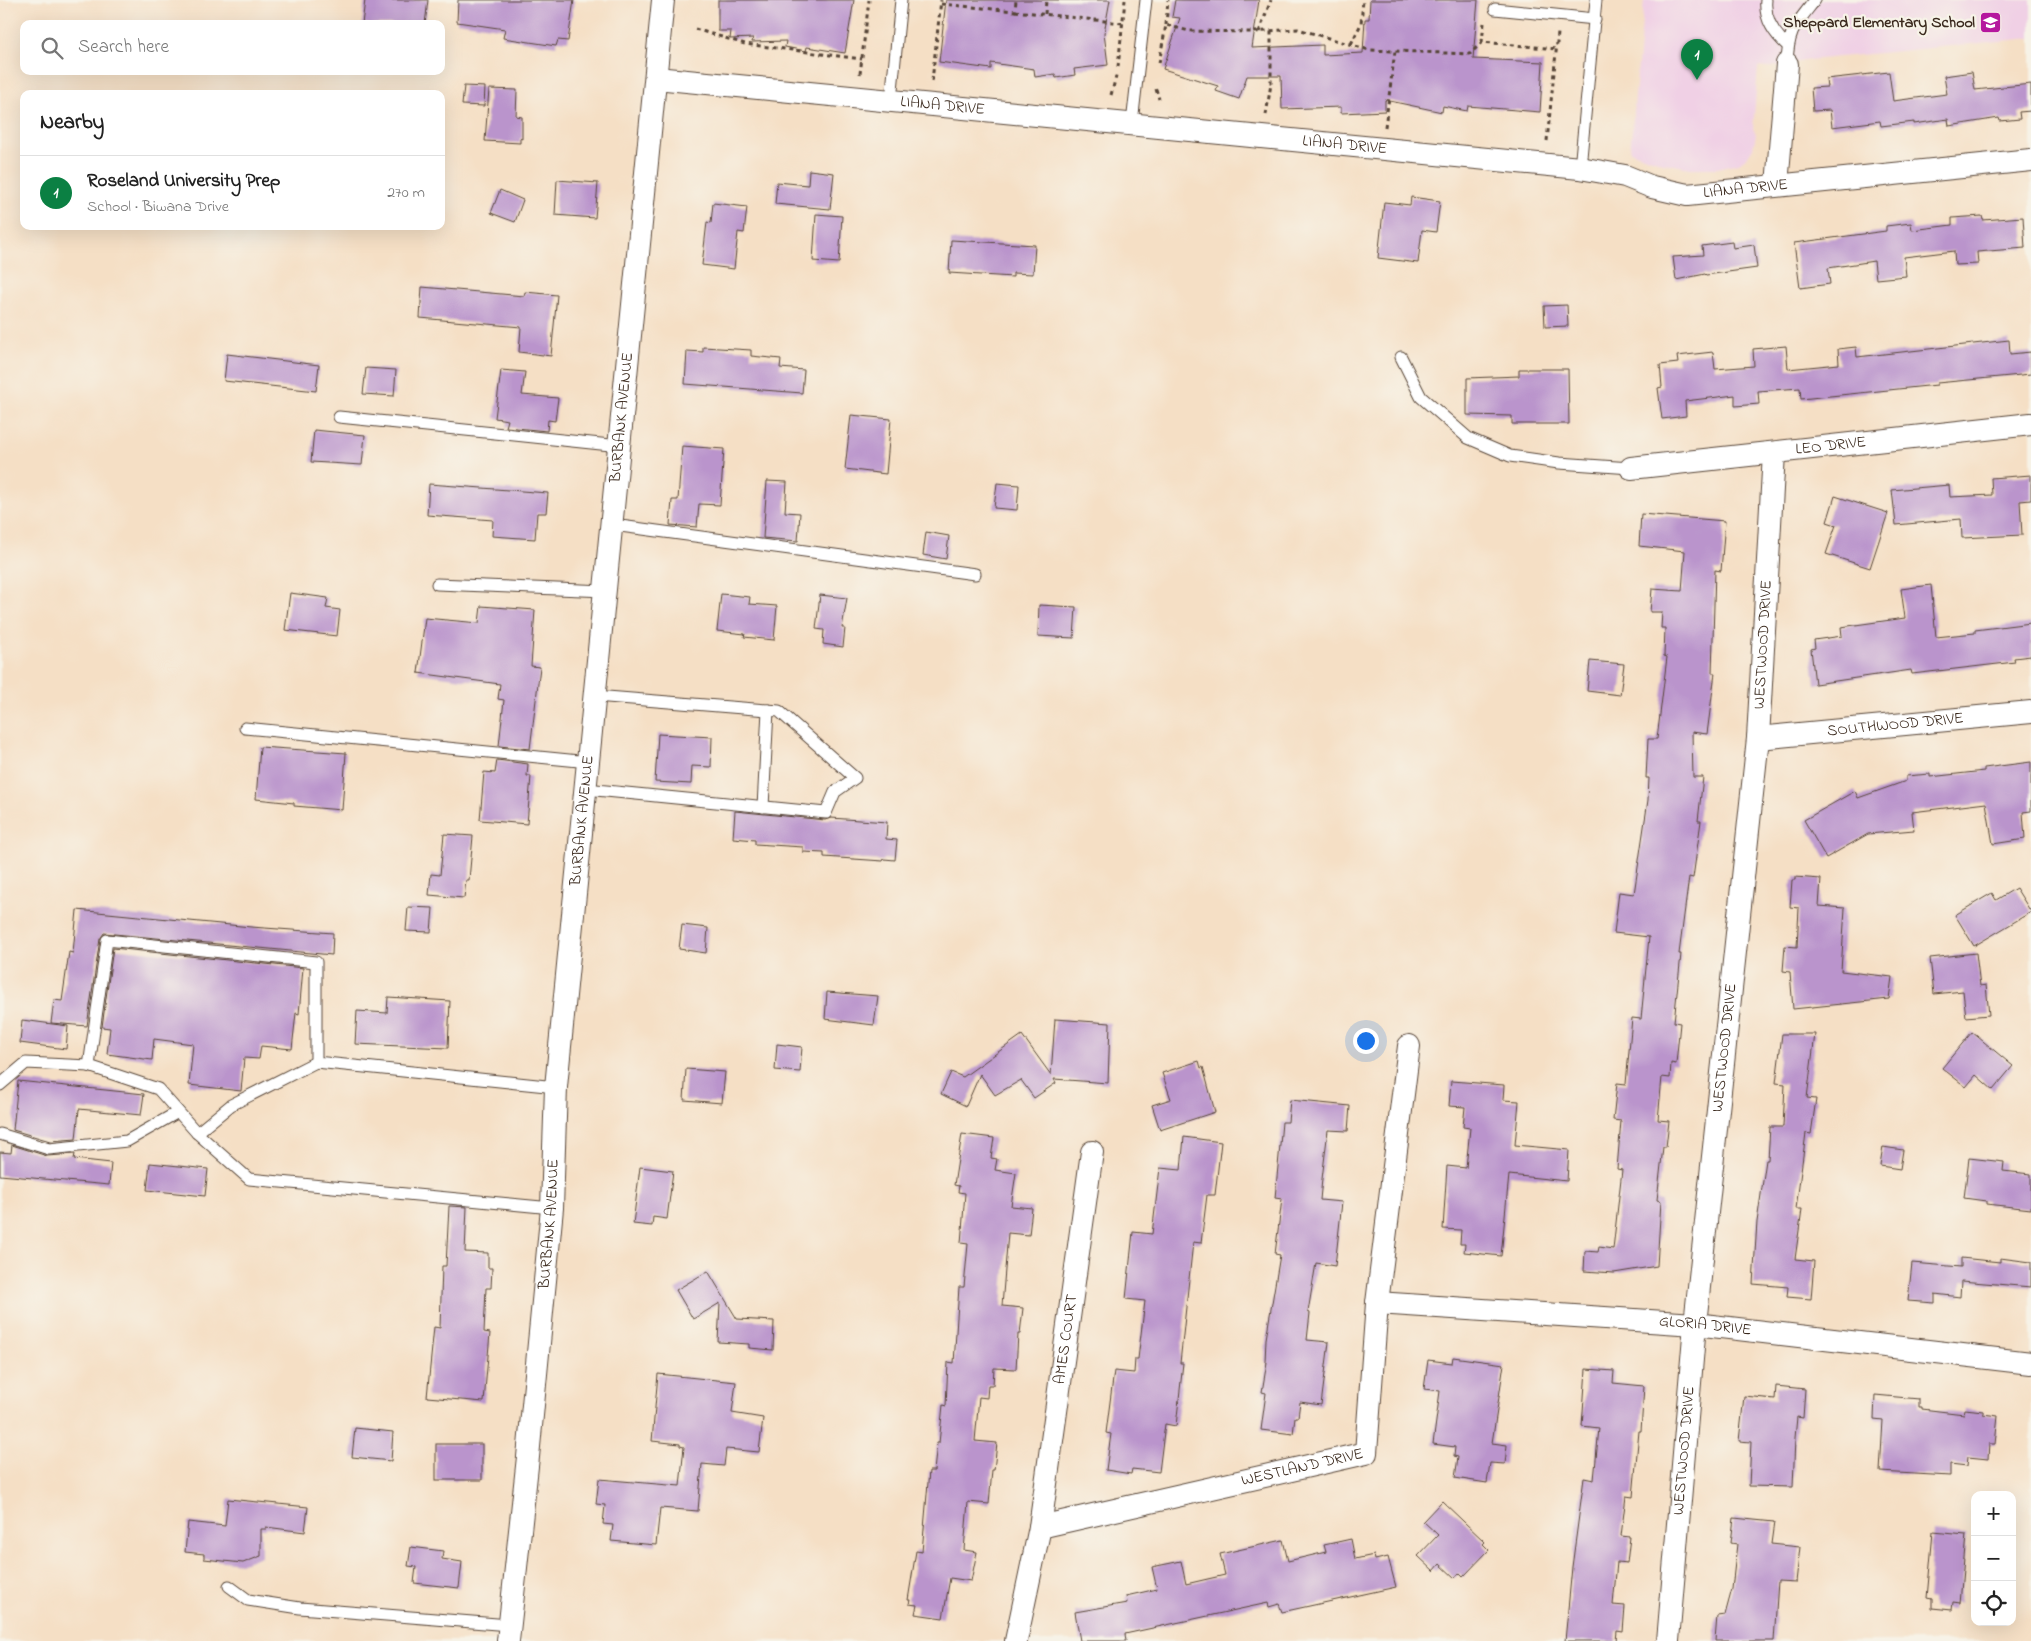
<!DOCTYPE html>
<html lang="en">
<head>
<meta charset="utf-8">
<style>
	body { margin:0; font-family:"Indie Flower",sans-serif; background:#f2f2f2; color:#222 }
	.controls { position:absolute; right:15px; bottom:15px; display:grid; overflow:hidden; border-radius:10px; box-shadow:0 5px 20px #0002 }
	.controls button { width:45px; height:45px; display:grid; place-items:center; padding:0; border:0; border-bottom:1px solid #e0e0e0; background:#fff; color:#222; font:25px sans-serif }
	.you { position:absolute; left:1365px; top:1040px; width:18px; height:18px; margin:-12px; border:4px solid #fff; border-radius:50%; background:#1a73e8; box-shadow:0 0 0 8px #1a73e833 }
	.badge { display:grid; place-items:center; width:32px; height:32px; border-radius:50%; background:#0b8043; color:#fff; font-size:16px; font-weight:700 }
	.pin { position:absolute; translate:-50% -41px; filter:drop-shadow(0 1px 2px #0008) }
	.pin::after { content:''; position:absolute; top:26px; width:18px; height:15px; background:inherit; clip-path:polygon(0 0,100% 0,50% 100%) }
	.list { margin:0; padding:0; list-style:none }
	h2 { display:flex; justify-content:space-between; align-items:center; height:65px; margin:0; padding:0 20px; font-size:21px }
	h2 small { font-size:16px; font-weight:400; color:#767676 }
	.list li { display:grid; grid-template-columns:32px 1fr auto; gap:15px; align-items:center; box-sizing:border-box; height:75px; padding:0 20px; border-top:1px solid #e0e0e0 }
	.list b { display:block; font-size:19px; white-space:nowrap }
	.list p { margin:0; font-size:16px; white-space:nowrap; color:#767676 }
	.list em { font-size:16px; font-style:normal; color:#767676 }
	.icon { flex:none; width:28px; height:28px; fill:none; stroke:currentColor; stroke-width:2; stroke-linecap:round; stroke-linejoin:round }
	.map { position:relative; flex:none; width:2031px; height:1641px; overflow:hidden }
	.search { position:absolute; background:#fff; box-shadow:0 5px 20px #0002; left:20px; top:20px; width:425px; height:55px; display:flex; align-items:center; gap:12px; box-sizing:border-box; padding:0 18px; border-radius:10px; color:#767676; font-size:19px }
	.panel { position:absolute; background:#fff; box-shadow:0 5px 20px #0002; left:20px; top:90px; width:425px; height:140px; border-radius:10px }
	.map>svg:first-child { display:block }
	.built { fill:#f0d0e5 }
	.building { fill:#ba94cc }
	.lines { fill:none; stroke-linecap:round; stroke-linejoin:round }
	.lane-casing { stroke:#574537; stroke-width:13 }
	.street-casing { stroke:#574537; stroke-width:24 }
	.path { stroke:#574537; stroke-width:3; stroke-dasharray:4 4; stroke-linecap:butt }
	.lane { stroke:#fff; stroke-width:11 }
	.street { stroke:#fff; stroke-width:22 }
	.labels { text-anchor:middle; dominant-baseline:central; stroke-width:4.5; stroke-linejoin:round; paint-order:stroke }
	.poi-label { font-size:16px; font-weight:bold; fill:#3b2a1e; stroke:#f7f3e8; text-anchor:end }
	.street-label { font-size:16px; fill:#3b2a1e; stroke:#f7f3e8 }
</style>
</head>
<body>
<div class="map">
<svg width="2031" height="1641" viewBox="0 0 2031 1641">
	<rect width="100%" height="100%" fill="#f7f3e8"/>
	<filter id="ink" filterUnits="userSpaceOnUse"><feTurbulence type="fractalNoise" baseFrequency=".02" numOctaves="2"/><feDisplacementMap in="SourceGraphic" scale="10" xChannelSelector="R" yChannelSelector="G"/><feConvolveMatrix kernelMatrix="1 2 1 2 8 2 1 2 1" color-interpolation-filters="sRGB"/></filter>
	<filter id="wash" filterUnits="userSpaceOnUse"><feTurbulence type="fractalNoise" baseFrequency=".0096" numOctaves="4" result="noise"/><feDisplacementMap in="SourceGraphic" scale="20" xChannelSelector="R" yChannelSelector="G"/><feGaussianBlur stdDeviation="1.12" result="paint"/><feColorMatrix in="noise" values="0 0 0 0 0 0 0 0 0 0 0 0 0 0 0 0 0 1.4 0 .05"/><feComposite in="paint" operator="in"/></filter>
	<g filter="url(#wash)">
		<rect width="100%" height="100%" fill="#f5dfc5"/>
		<path class="built" d="M1644,0H2031V38L1809,60L1767,68L1758,67L1753,129L1756,134L1753,148L1747,157L1739,163L1718,168H1691L1663,163L1630,151Z"/>
		<g id="blocks">
			<g class="building">
				<path d="M365,0H428L425,24H362Z"/>
				<path d="M458,0H574L568,41L558,40L556,46L503,38L505,29L457,22Z"/>
				<path d="M718,0H854L845,53L807,47L806,51L785,47L786,41L752,42L753,38L730,39L731,31H718Z"/>
				<path d="M946,0H1110L1104,33L1108,65L1074,69L1075,75L1056,78L1055,74L1035,77L1034,69L991,63V69L939,62Z"/>
				<path d="M1175,0H1259L1252,48L1323,45V55L1363,53L1365,19H1369L1370,0H1478L1473,59L1543,62L1540,112L1468,106L1467,111L1443,106L1442,112L1385,100V111L1341,113V107L1282,109L1281,76H1247L1239,99L1216,91L1218,86L1163,69L1180,18L1172,17Z"/>
				<path d="M1889,72L1893,101L1947,94L1944,76L1972,72L1975,90L2031,84V111L2019,112L2020,119L2000,121L1999,118L1949,126L1948,119L1914,124V122L1881,126L1880,121L1832,127L1830,110L1813,111L1811,88L1827,87L1826,79Z"/>
				<path d="M464,86L485,87L484,106L462,105Z"/>
				<path d="M489,89L517,90L516,116L522,117V139L520,138V143L485,141Z"/>
				<path d="M809,170L834,173L830,209L775,204L777,182L808,185Z"/>
				<path d="M557,180L598,183L595,218L555,215Z"/>
				<path d="M500,190L523,200L515,222L491,213Z"/>
				<path d="M1411,197L1440,201L1436,232L1422,230L1418,263L1378,258L1384,202L1410,205Z"/>
				<path d="M713,203L747,207L744,233L738,232L734,269L702,265L707,222L711,223Z"/>
				<path d="M816,214L842,216L839,263L813,261Z"/>
				<path d="M1982,216L1983,220L2023,217L2025,248L1977,252L1978,264L1955,265L1954,251L1904,257L1906,276L1876,279L1874,261L1828,268L1830,284L1800,288L1794,243L1886,231V226L1911,223L1912,230L1952,225V218Z"/>
				<path d="M951,240L1035,245L1033,274L1013,273V277L949,273Z"/>
				<path d="M1732,242L1733,248L1754,245L1757,268L1706,275L1705,274L1676,280L1673,257L1703,255L1702,246Z"/>
				<path d="M422,287L524,296L525,292L557,295L551,356L519,352L521,327L420,318Z"/>
				<path d="M1567,305L1568,326L1545,327L1544,306Z"/>
				<path d="M2009,340L2010,354L2031,352V374L1937,383V385L1801,399L1800,388L1758,391L1759,404L1735,406V395L1685,401L1686,416L1662,419L1658,388L1662,387L1660,365L1678,363L1677,356L1713,352L1715,369L1754,366L1753,349L1786,346L1788,369L1839,364L1838,349L1856,347L1857,357Z"/>
				<path d="M703,347L751,350V356L781,359L780,368L804,370L802,393L685,384L687,351L703,352Z"/>
				<path d="M227,354L319,365L316,391L224,381Z"/>
				<path d="M366,368L396,370L394,396L363,394Z"/>
				<path d="M1519,369H1568L1569,424H1512V416L1467,415V378L1519,376Z"/>
				<path d="M501,370L525,372L522,395L558,398L555,421L548,420L547,431L506,427L508,420L495,418Z"/>
				<path d="M851,415L891,419L886,474L845,469Z"/>
				<path d="M314,430L365,435L362,465L311,462Z"/>
				<path d="M682,446L724,449L720,505L699,504L697,527L670,525L672,500H678Z"/>
				<path d="M2031,475V500L2020,501L2022,535L1962,538L1961,519L1896,525L1892,490L1949,485L1950,497L1992,495L1991,478Z"/>
				<path d="M767,481L787,482L785,512L800,513L798,541L763,538Z"/>
				<path d="M997,483L1019,485L1017,510L994,508Z"/>
				<path d="M429,484L548,493L546,513H537L535,539L492,536L493,520L427,515Z"/>
				<path d="M1835,496L1888,513L1870,568L1826,554L1836,525L1827,522Z"/>
				<path d="M1641,514L1725,521L1721,571L1715,570L1712,673H1715L1707,734L1692,732L1693,777H1703L1698,821H1701L1693,878L1689,877L1679,954H1681L1674,1022L1680,1023L1676,1064L1671,1063L1670,1078L1662,1077L1658,1120L1669,1121L1666,1147H1663L1657,1200L1661,1201L1657,1266L1614,1273L1584,1271L1585,1251L1598,1252L1599,1247L1613,1249L1622,1170L1617,1169L1621,1121L1613,1120L1617,1083L1626,1084L1632,1018L1641,1019L1649,937L1614,933L1619,892L1634,894L1648,800L1649,778H1646L1648,739H1657L1667,657L1664,656L1665,628H1661L1662,612H1650L1652,589L1682,591L1685,551L1639,546Z"/>
				<path d="M926,532L949,536L946,559L923,555Z"/>
				<path d="M1931,585L1936,637L1975,633V630L2031,623V656L2014,658L2015,662L1912,674L1911,670L1815,684L1811,649L1815,648L1814,640L1842,636L1841,627L1905,618L1901,589Z"/>
				<path d="M290,593L328,598L326,608L340,610L337,636L285,630Z"/>
				<path d="M721,594L750,597L749,604L777,606L774,640L744,637L745,634L717,631Z"/>
				<path d="M820,595L847,598L842,628H845L843,647L823,644L824,630L816,629Z"/>
				<path d="M1039,605L1076,607L1074,638L1038,636Z"/>
				<path d="M481,606L535,610L531,666L540,667L530,749L499,746L504,700L498,699L500,684L418,673L425,618L479,623Z"/>
				<path d="M1590,661L1624,664L1620,695L1587,691Z"/>
				<path d="M658,734L712,737L711,767L692,766L691,784L655,782Z"/>
				<path d="M260,747L346,753L342,810L294,806V803L256,799Z"/>
				<path d="M497,760L528,764L527,776H531L527,824L480,820L484,772L495,773Z"/>
				<path d="M2031,762V811L2023,812L2025,839L1993,844L1986,803L1912,812L1914,830L1868,834L1826,858L1804,820L1855,791L1858,798L1906,781V776L1930,774V777L1984,771V768Z"/>
				<path d="M735,811L825,820L831,818L887,822L886,839L897,840L895,860L884,859L883,861L824,857V853L803,852V847L755,844V840L733,838Z"/>
				<path d="M444,834L473,836L469,880H466L464,898L429,895L431,874L440,875Z"/>
				<path d="M1795,877L1821,879L1819,906L1845,908L1841,971L1892,977L1889,999L1793,1009L1790,972L1783,971L1785,946L1797,947L1799,908L1790,907L1792,880H1795Z"/>
				<path d="M2016,888L2031,912L1974,946L1955,915L1992,893L1996,900Z"/>
				<path d="M408,907L433,908L431,932L406,931Z"/>
				<path d="M77,910L251,927L333,933L332,955L104,933L100,939L87,1026L51,1023L54,1000L62,1001L69,952L73,953Z"/>
				<path d="M682,925L708,928L706,953L679,949Z"/>
				<path d="M113,948L303,968L299,1014L296,1013L292,1049L261,1046L259,1059L244,1058L241,1091L189,1085L193,1044L154,1039L152,1060L107,1054L110,1028L102,1027Z"/>
				<path d="M1976,953L1980,986L1986,985L1989,1015L1966,1017L1963,991L1934,994L1930,958Z"/>
				<path d="M827,992L878,996L874,1025L825,1019Z"/>
				<path d="M388,997L450,1001L448,1048L355,1044L357,1011L387,1013Z"/>
				<path d="M1055,1019L1110,1023L1108,1083L1054,1079L1056,1083L1034,1098L1021,1080L995,1095L980,1074L966,1106L941,1094L951,1072L963,1077L1022,1035L1051,1075Z"/>
				<path d="M22,1020L68,1026L66,1049L20,1043Z"/>
				<path d="M1972,1032L2013,1066L1993,1090L1976,1075L1966,1087L1942,1068Z"/>
				<path d="M1782,1034H1815L1807,1098L1816,1099L1811,1134L1806,1133L1796,1209H1802L1795,1259L1814,1261L1811,1299L1787,1297L1788,1287L1753,1284L1757,1222L1766,1160H1768L1770,1127H1783L1785,1084L1776,1083Z"/>
				<path d="M777,1044L802,1047L800,1072L775,1070Z"/>
				<path d="M1199,1061L1201,1068L1203,1067L1215,1112L1160,1130L1152,1105L1171,1099L1162,1073Z"/>
				<path d="M686,1069L725,1072L722,1103L684,1100Z"/>
				<path d="M18,1081L144,1094L141,1115L79,1109L76,1139L50,1141L13,1130Z"/>
				<path d="M1451,1081L1504,1085L1503,1100L1519,1101L1515,1145L1569,1150L1567,1181L1509,1175L1501,1256L1464,1252L1465,1244H1460L1461,1230L1443,1229L1447,1166L1466,1168L1470,1128L1463,1127L1465,1107L1449,1106Z"/>
				<path d="M1290,1100L1350,1106L1348,1131L1328,1130L1322,1179L1320,1200L1342,1202L1335,1266L1316,1263L1308,1312L1310,1313L1307,1340L1329,1342L1321,1405L1300,1402L1298,1417H1295L1293,1434L1261,1430L1266,1393L1262,1392L1267,1362H1265L1266,1339L1280,1255L1275,1254L1282,1199L1275,1198L1279,1156L1282,1122H1288Z"/>
				<path d="M962,1134L994,1138L991,1158L997,1159L995,1170L1016,1173L1011,1206L1032,1208L1029,1235L1008,1233L1002,1306L1023,1308L1020,1334H1018L1016,1369L994,1368L993,1385H988L987,1398L979,1397L975,1441L997,1443L994,1470H992L989,1504L968,1502L964,1550L977,1552L971,1581L950,1578L943,1618L915,1614L917,1605L909,1604L910,1600H908L916,1551L922,1552L929,1471H934L937,1443H939L943,1405L946,1406L948,1362L954,1363L959,1287H964L968,1244L961,1243L965,1193L958,1192L959,1186L954,1185Z"/>
				<path d="M1184,1137L1221,1142L1215,1195H1207L1201,1243L1193,1242L1180,1363H1183L1176,1426L1165,1424L1159,1472L1132,1469L1131,1474L1106,1470L1111,1434L1106,1433L1114,1371L1134,1373L1135,1359H1138L1145,1301L1126,1299L1133,1232L1152,1234L1160,1168L1181,1170Z"/>
				<path d="M12,1145L47,1156L75,1154L74,1159L111,1163L109,1185L0,1175V1152L11,1153Z"/>
				<path d="M1883,1147L1903,1150L1900,1169L1880,1166Z"/>
				<path d="M1969,1158L2004,1162L2003,1171L2031,1174V1209L1986,1204V1201L1964,1198Z"/>
				<path d="M150,1163L208,1169L205,1196L147,1190Z"/>
				<path d="M640,1167L673,1171L667,1219L653,1217L652,1226L633,1224Z"/>
				<path d="M449,1206L467,1207L465,1252L488,1253V1268H492L491,1288H486L484,1332L490,1333L484,1402L427,1397L434,1327L440,1328L442,1266H446Z"/>
				<path d="M1961,1258L2000,1262V1258L2031,1262V1287L1961,1281L1960,1297L1935,1294V1303L1908,1301L1912,1263L1961,1267Z"/>
				<path d="M708,1271L737,1319L774,1321L773,1350L749,1348V1344L718,1342L720,1303L693,1319L676,1290Z"/>
				<path d="M1453,1357L1504,1364L1492,1443L1507,1445L1505,1464L1490,1463L1487,1483L1455,1478L1458,1457L1454,1456L1455,1447L1433,1444L1440,1391L1424,1389L1428,1360L1452,1363Z"/>
				<path d="M1586,1369L1614,1371L1613,1383L1644,1386L1641,1431H1639L1633,1497L1626,1496L1621,1536L1630,1537L1627,1563L1617,1562L1613,1605L1625,1606L1623,1632L1617,1631L1616,1641H1565L1572,1567L1584,1478L1594,1480L1599,1428L1582,1426Z"/>
				<path d="M658,1374L736,1382L732,1413L763,1418L759,1452L726,1449L724,1466L702,1464L698,1511L660,1508L656,1545L611,1541L613,1525L603,1524L605,1505L596,1504L599,1479L680,1486L684,1447L680,1446V1444L652,1441Z"/>
				<path d="M1776,1386L1805,1389L1803,1418L1797,1417L1795,1438L1793,1487L1749,1486L1751,1442L1739,1441L1744,1396L1775,1399Z"/>
				<path d="M1875,1395L1919,1399V1407H1922V1409L1964,1414L1965,1409L1983,1411V1414L1998,1416L1995,1444H1989L1988,1459L1968,1457L1967,1466L1950,1464V1476L1880,1472L1883,1420L1874,1419Z"/>
				<path d="M355,1428L393,1432L391,1461L352,1457Z"/>
				<rect x="436" y="1444" width="46" height="36"/>
				<path d="M228,1499L308,1507L305,1532L266,1527V1529H261V1556L243,1563L204,1559V1554L185,1552L188,1522L225,1526Z"/>
				<path d="M1442,1501L1485,1542L1483,1544L1489,1550L1463,1577L1459,1573L1455,1578L1440,1564L1434,1571L1418,1556L1438,1535L1423,1521Z"/>
				<path d="M1734,1518L1774,1522L1771,1544L1800,1547L1796,1582L1778,1581L1774,1641H1715L1717,1616L1725,1615L1732,1589L1737,1544L1731,1543Z"/>
				<path d="M1933,1532L1966,1535L1960,1603L1953,1602L1952,1610L1932,1608V1599L1927,1598Z"/>
				<path d="M1351,1539L1355,1559L1374,1555L1375,1560L1388,1557L1396,1587L1282,1612L1279,1604L1269,1607L1268,1603L1125,1634L1126,1641H1080L1075,1612L1127,1603L1126,1596L1157,1589L1152,1567L1181,1561L1186,1584L1225,1575L1220,1554L1283,1540L1288,1561L1326,1552L1324,1545Z"/>
				<path d="M411,1547L443,1551L442,1559L462,1562L459,1588L414,1583L416,1567L408,1566Z"/>
			</g>
		</g>
	</g>
	<g filter="url(#ink)">
		<use href="#blocks" fill-opacity="0" stroke="#574537" stroke-width="1"/>
		<g class="lines">
			<defs>
				<g id="lane">
					<path d="M1766,0C1764,19 1774,34 1788,46"/>
					<path d="M1495,9L1595,19"/>
					<path d="M1787,64C1788,30 1795,26 1815,0"/>
					<path d="M891,100L901,0"/>
					<path d="M1132,123L1146,0"/>
					<path d="M1580,168L1596,0"/>
					<path d="M1401,357L1421,397L1468,438L1510,456L1559,463L1631,468"/>
					<path d="M339,417L620,446"/>
					<path d="M613,525L975,574"/>
					<path d="M437,584L606,591"/>
					<path d="M245,728L589,762"/>
					<path d="M586,789L826,813L835,792L855,778L779,711L595,696"/>
					<path d="M763,807L768,710"/>
					<path d="M89,1066L107,940L316,962V1062L556,1087"/>
					<path d="M0,1085L26,1063L89,1066L158,1089L197,1133L249,1179L552,1208"/>
					<path d="M197,1133L231,1105L316,1062"/>
					<path d="M0,1134L49,1149L127,1141L178,1112"/>
					<path d="M229,1586L248,1600L300,1608L509,1625"/>
				</g>
				<g id="street">
					<path id="s1" d="M656,78L1580,168L1625,176L1652,187L1687,195L2031,160"/>
					<path d="M1777,185L1787,64"/>
					<path id="s2" d="M1631,468L2031,424"/>
					<path id="s3" d="M1758,738L2031,712"/>
					<path id="s4" d="M1377,1303L1695,1324L2031,1363"/>
					<path id="s5" d="M1040,1527L1366,1453L1377,1303L1409,1046"/>
					<path id="s6" d="M508,1641L528,1457L552,1208L556,1087L663,0"/>
					<path id="s7" d="M1016,1641L1040,1527L1092,1152"/>
					<path id="s8" d="M1668,1641L1695,1324L1758,738L1774,453"/>
				</g>
			</defs>
			<use href="#lane" class="lane-casing"/>
			<use href="#street" class="street-casing"/>
			<g class="path">
				<path d="M941,4L1015,11L1016,0"/>
				<path d="M1015,11L1122,23"/>
				<path d="M1045,14L1046,0"/>
				<path d="M1484,23L1482,42L1557,49"/>
				<path d="M1166,25L1168,0"/>
				<path d="M695,29L745,44L862,59"/>
				<path d="M1259,32L1271,0"/>
				<path d="M1351,44L1361,24L1363,0"/>
				<path d="M1159,63L1166,25L1189,31L1253,32L1298,29L1369,50L1470,54L1482,42"/>
				<path d="M1118,67L1125,0"/>
				<path d="M860,74L869,0"/>
				<path d="M932,81L941,0"/>
				<path d="M1156,89L1159,99"/>
				<path d="M1111,95L1117,73"/>
				<path d="M1266,115L1271,84V31"/>
				<path d="M1385,127L1395,51"/>
				<path d="M1547,141L1558,33"/>
			</g>
			<use href="#lane" class="lane"/>
			<use href="#street" class="street"/>
		</g>
	</g>
	<defs>
		<symbol id="school-square" viewBox="-11 -11 22 22"><rect x="-9" y="-9" width="18" height="18" rx="4" fill="#b5179e" stroke="#f7f3e8"/><path d="M0-5L7-2L0 1L-7-2ZM-4 1L0 2.5L4 1V4Q0 6-4 4Z" fill="#fff"/></symbol>
	</defs>
	<g fill-rule="evenodd">
		<use href="#school-square" x="1978" y="10" width="25" height="25"/>
	</g>
	<g class="labels">
		<g class="poi-label">
			<text x="1975" y="23">Sheppard Elementary School</text>
		</g>
		<g class="street-label">
			<text stroke="none"><textPath href="#s1" startOffset="288">LIANA DRIVE</textPath></text>
			<text stroke="none"><textPath href="#s1" startOffset="692">LIANA DRIVE</textPath></text>
			<text stroke="none"><textPath href="#s1" startOffset="1098">LIANA DRIVE</textPath></text>
			<text stroke="none"><textPath href="#s6" startOffset="1229">BURBANK AVENUE</textPath></text>
			<text stroke="none"><textPath href="#s2" startOffset="201">LEO DRIVE</textPath></text>
			<text stroke="none"><textPath href="#s8" startOffset="1001">WESTWOOD DRIVE</textPath></text>
			<text stroke="none"><textPath href="#s3" startOffset="138">SOUTHWOOD DRIVE</textPath></text>
			<text stroke="none"><textPath href="#s6" startOffset="824">BURBANK AVENUE</textPath></text>
			<text stroke="none"><textPath href="#s8" startOffset="596">WESTWOOD DRIVE</textPath></text>
			<text stroke="none"><textPath href="#s6" startOffset="419">BURBANK AVENUE</textPath></text>
			<text stroke="none"><textPath href="#s4" startOffset="329">GLORIA DRIVE</textPath></text>
			<text stroke="none"><textPath href="#s7" startOffset="306">AMES COURT</textPath></text>
			<text stroke="none"><textPath href="#s8" startOffset="191">WESTWOOD DRIVE</textPath></text>
			<text stroke="none"><textPath href="#s5" startOffset="269">WESTLAND DRIVE</textPath></text>
		</g>
	</g>
</svg>
<div class="controls">
<button>+</button>
<button>−</button>
<button><svg class="icon" aria-label="locate" viewBox="0 0 24 24"><circle cx="12" cy="12" r="6"/><path d="M12 2v4M12 18v4M2 12h4M18 12h4"/></svg></button>
</div>
<div class="you"></div>
<div class="pin badge" style="left:1697px;top:80px">1</div>
<div class="search"><svg class="icon" aria-label="search" viewBox="0 0 24 24"><circle cx="10" cy="10" r="6"/><path d="M15 15l6 6"/></svg>Search here</div>
<section class="panel">
<h2>Nearby<small></small></h2>
<ul class="list">
<li><span class="badge">1</span><div><b>Roseland University Prep</b><p>School · Biwana Drive</p></div><em>270 m</em></li>
</ul>
</section>
</div>
</body>
</html>
